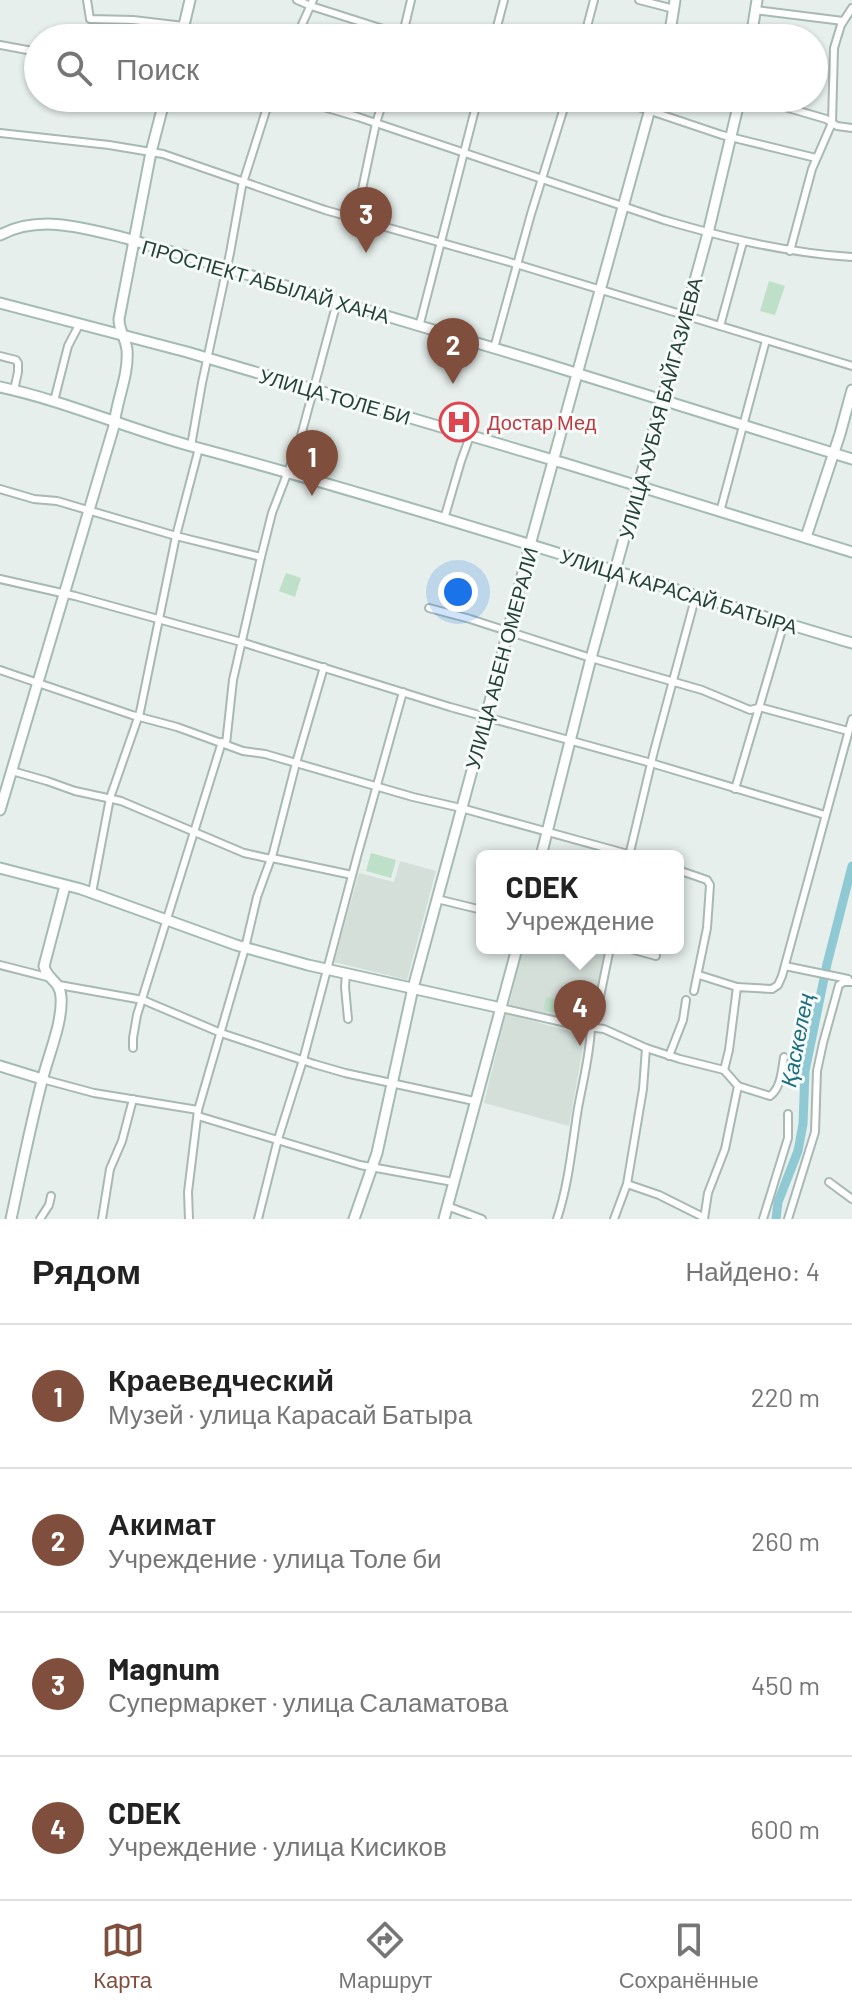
<!DOCTYPE html>
<html lang="ru">
<head>
<meta charset="utf-8">
<style>
	body { margin:0; font-family:Barlow,sans-serif; background:#f2f2f2; color:#222 }
	.you { position:absolute; left:458px; top:592px; width:28px; height:28px; margin:-20px; border:6px solid #fff; border-radius:50%; background:#1a73e8; box-shadow:0 0 0 12px #1a73e833 }
	.badge { display:grid; place-items:center; width:52px; height:52px; border-radius:50%; background:#804e3d; color:#fff; font-size:26px; font-weight:700 }
	.pin { position:absolute; translate:-50% -66px; filter:drop-shadow(0 2px 4px #0008) }
	.pin::after { content:''; position:absolute; top:42px; width:28px; height:24px; background:inherit; clip-path:polygon(0 0,100% 0,50% 100%) }
	.popup { position:absolute; left:476px; top:850px; width:208px; height:104px; box-sizing:border-box; display:grid; place-content:center; border-radius:12px; background:#fff; filter:drop-shadow(0 2px 6px #0005); font-size:26px; white-space:nowrap; color:#767676 }
	.popup b { font-size:30px; color:#222 }
	.popup::after { content:''; position:absolute; left:50%; top:100%; margin-left:-16px; border:16px solid transparent; border-top-color:#fff }
	.list { margin:0; padding:0; list-style:none }
	h2 { display:flex; justify-content:space-between; align-items:center; height:104px; margin:0; padding:0 32px; font-size:34px }
	h2 small { font-size:26px; font-weight:400; color:#767676 }
	.list li { display:grid; grid-template-columns:52px 1fr auto; gap:24px; align-items:center; box-sizing:border-box; height:144px; padding:0 32px; border-top:2px solid #e0e0e0 }
	.list b { display:block; font-size:30px; white-space:nowrap }
	.list p { margin:0; font-size:26px; white-space:nowrap; color:#767676 }
	.list em { font-size:26px; font-style:normal; color:#767676 }
	.icon { flex:none; width:44px; height:44px; fill:none; stroke:currentColor; stroke-width:2; stroke-linecap:round; stroke-linejoin:round }
	.map { position:relative; flex:none; width:852px; height:1219px; overflow:hidden }
	.search { position:absolute; background:#fff; box-shadow:0 2px 6px #0004; left:24px; right:24px; top:24px; height:88px; display:flex; align-items:center; gap:20px; box-sizing:border-box; padding:0 28px; border-radius:44px; color:#767676; font-size:30px }
	.sheet { height:680px; background:#fff }
	nav { display:flex; justify-content:space-around; align-items:center; box-sizing:border-box; height:112px; border-top:2px solid #e0e0e0; background:#fff; font-size:22px; color:#767676 }
	nav a { display:grid; justify-items:center; gap:4px }
	nav .on { color:#804e3d }
	.map>svg:first-child { display:block }
	.built { fill:#d4dfda }
	.green { fill:#bfe0c8 }
	.lines { fill:none; stroke-linecap:round; stroke-linejoin:round }
	.river { stroke:#8ec9d4; stroke-width:9 }
	.street-casing { stroke:#a8b8b2; stroke-width:10 }
	.secondary-casing { stroke:#a4bbb3; stroke-width:13 }
	.street { stroke:#fff; stroke-width:6 }
	.secondary { stroke:#fff; stroke-width:9 }
	.labels { text-anchor:middle; dominant-baseline:central; stroke-width:6; stroke-linejoin:round; paint-order:stroke }
	.street-label { font-size:20px; fill:#24423a; stroke:#f7fbf9 }
	.health-label { font-size:20px; fill:#be3a42; stroke:#f7fbf9; text-anchor:start }
	.water-label { font-size:22px; font-style:italic; fill:#1c6f80; stroke:#f7fbf9 }
</style>
</head>
<body>
<div class="map">
<svg width="852" height="1219" viewBox="0 0 852 1219">
	<rect width="100%" height="100%" fill="#e6efeb"/>
	<g class="built">
		<path d="M400,861L436,871L407,980L334,962L359,873L394,882Z"/>
		<path d="M523,948H606L590,1024L509,1006Z"/>
		<path d="M506,1013L585,1036L569,1126L484,1103Z"/>
	</g>
	<g class="green">
		<path d="M769,281L785,286L775,315L760,311Z"/>
		<path d="M286,573L301,578L295,597L279,591Z"/>
		<path d="M371,853L396,860L391,878L366,871Z"/>
		<path d="M546,997L569,1002L566,1015L543,1010Z"/>
	</g>
	<g class="lines">
		<path class="river" d="M776,1219L778,1202L798,1151L803,1124L805,1071L827,964L852,866"/>
		<defs>
			<g id="street">
				<path d="M87,0L90,19L133,20L184,26"/>
				<path d="M297,0L311,6L402,35"/>
				<path d="M639,0L674,9"/>
				<path d="M755,10L843,21"/>
				<path d="M296,38L313,0"/>
				<path d="M402,38L411,0"/>
				<path d="M494,38L504,0"/>
				<path d="M584,38L594,0"/>
				<path d="M0,45L38,52"/>
				<path d="M293,98L358,117L664,220C726,238 787,253 852,257"/>
				<path d="M612,98L722,135L816,158"/>
				<path d="M754,98L826,119L837,126L852,128"/>
				<path d="M0,133L109,145L163,154L325,210L506,261L852,366"/>
				<path d="M356,218L376,123L384,98"/>
				<path d="M790,251L812,169L832,123L834,48L841,25L852,8"/>
				<path d="M720,326L743,242"/>
				<path d="M419,327L478,98"/>
				<path d="M494,348L531,214L567,98"/>
				<path d="M0,356L16,360L18,363V372L14,390"/>
				<path d="M54,401L68,346L79,325"/>
				<path d="M191,446L202,383L230,253L242,186L270,98"/>
				<path d="M0,489L34,499L57,501L176,536L261,557"/>
				<path d="M720,512L766,340"/>
				<path d="M444,519L461,461L470,436"/>
				<path d="M0,579L75,596L241,642L450,707L651,763L825,815"/>
				<path d="M429,608L470,619L591,658L702,690L750,710L758,708"/>
				<path d="M0,670L132,715L177,727L243,751L265,754L413,797L461,808L635,856"/>
				<path d="M759,707L848,731"/>
				<path d="M226,744L233,680L261,557L272,513L299,443L337,302"/>
				<path d="M12,771L47,781L75,791L121,801L244,853L271,859"/>
				<path d="M735,789L784,623"/>
				<path d="M629,856L654,751L696,595"/>
				<path d="M272,858L352,875"/>
				<path d="M678,870L707,880L710,885L707,928L694,991"/>
				<path d="M92,893L110,798L140,712L176,536L199,448"/>
				<path d="M437,899L482,910"/>
				<path d="M627,948L656,956"/>
				<path d="M0,965L51,978"/>
				<path d="M785,966L848,979"/>
				<path d="M346,973L345,987L348,1019"/>
				<path d="M699,975L737,987"/>
				<path d="M59,985L143,1000L221,1033L314,1064L345,1073L474,1101"/>
				<path d="M501,1008L579,1026L604,1029L646,1048L680,1059L724,1070"/>
				<path d="M594,1026L610,948"/>
				<path d="M133,1048V1038L137,1015L222,742"/>
				<path d="M669,1056L683,1020L686,1000"/>
				<path d="M724,1070L729,1050L737,987L772,989L778,985L782,976L852,719"/>
				<path d="M42,1079L94,1093L198,1110"/>
				<path d="M738,1086L770,1096C781,1088 782,1070 784,1057"/>
				<path d="M198,1116L360,1165L453,1182"/>
				<path d="M829,1182L852,1199"/>
				<path d="M627,1184L659,1195L703,1217"/>
				<path d="M447,1206L482,1219"/>
				<path d="M40,1219L49,1205L51,1196"/>
				<path d="M102,1219L110,1169L122,1141L133,1099"/>
				<path d="M189,1219L188,1192L198,1110L245,948L257,897L273,853L296,763L324,667"/>
				<path d="M258,1219L278,1139L303,1060L358,853L403,692"/>
				<path d="M557,1219C569,1183 572,1145 578,1108C583,1081 590,1055 591,1027"/>
				<path d="M614,1219L627,1184L643,1089L646,1048"/>
				<path d="M704,1219L708,1193L725,1149L738,1086L724,1070"/>
				<path d="M763,1219L788,1138V1114"/>
				<path d="M788,1219L815,1132L817,1071L823,1043L839,985L844,982H852"/>
			</g>
			<g id="secondary">
				<path d="M181,38L190,0"/>
				<path d="M669,38L675,0"/>
				<path d="M751,38L757,0"/>
				<path d="M0,235C40,214 84,228 125,238L534,360L852,459"/>
				<path d="M0,303L187,352L570,465L852,552"/>
				<path d="M0,387C65,401 126,428 191,446C413,505 632,578 852,643"/>
				<path d="M806,537L840,434L852,390"/>
				<path d="M0,810L114,426C116,401 129,376 127,350C126,339 119,331 119,319L151,152L165,98"/>
				<path d="M541,856L591,658L708,233L740,98"/>
				<path d="M0,868L81,889L236,945L308,965L501,1008"/>
				<path d="M0,1066L42,1079"/>
				<path d="M11,1219C21,1173 30,1127 42,1081C48,1056 63,1022 61,997C60,980 47,980 44,966L65,886"/>
				<path d="M354,1219L377,1153L413,988L477,752L530,545L653,98"/>
				<path d="M444,1219L517,948"/>
			</g>
		</defs>
		<use href="#street" class="street-casing"/>
		<use href="#secondary" class="secondary-casing"/>
		<use href="#street" class="street"/>
		<use href="#secondary" class="secondary"/>
	</g>
	<defs>
		<symbol id="hospital-ring" viewBox="-11 -11 22 22"><circle r="9.5" fill="#f7fbf9" stroke="#e0444e" stroke-width="1.5"/><path d="M-5-5h3v3.5h4V-5h3V5h-3V1.5h-4V5h-3Z" fill="#e0444e"/></symbol>
	</defs>
	<g fill-rule="evenodd">
		<use href="#hospital-ring" x="437" y="400" width="44" height="44"/>
	</g>
	<g class="labels">
		<g class="street-label">
			<text transform="translate(266 281) rotate(16)">ПРОСПЕКТ АБЫЛАЙ ХАНА</text>
			<text transform="translate(335 396) rotate(16)">УЛИЦА ТОЛЕ БИ</text>
			<text transform="translate(660 408) rotate(-75)">УЛИЦА АУБАЯ БАЙГАЗИЕВА</text>
			<text transform="translate(679 591) rotate(17)">УЛИЦА КАРАСАЙ БАТЫРА</text>
			<text transform="translate(501 658) rotate(-75)">УЛИЦА АБЕН ОМЕРАЛИ</text>
		</g>
		<g class="health-label">
			<text x="487" y="422">Достар Мед</text>
		</g>
		<g class="water-label">
			<text transform="translate(796 1040) rotate(-79)">Қаскелең</text>
		</g>
	</g>
</svg>
<div class="you"></div>
<div class="pin badge" style="left:312px;top:496px">1</div>
<div class="pin badge" style="left:453px;top:384px">2</div>
<div class="pin badge" style="left:366px;top:253px">3</div>
<div class="pin badge" style="left:580px;top:1046px">4</div>
<div class="popup"><b>CDEK</b>Учреждение</div>
<div class="search"><svg class="icon" aria-label="search" viewBox="0 0 24 24"><circle cx="10" cy="10" r="6"/><path d="M15 15l6 6"/></svg>Поиск</div>
</div>
<section class="sheet">
<h2>Рядом<small>Найдено: 4</small></h2>
<ul class="list">
<li><span class="badge">1</span><div><b>Краеведческий</b><p>Музей · улица Карасай Батыра</p></div><em>220 m</em></li>
<li><span class="badge">2</span><div><b>Акимат</b><p>Учреждение · улица Толе би</p></div><em>260 m</em></li>
<li><span class="badge">3</span><div><b>Magnum</b><p>Супермаркет · улица Саламатова</p></div><em>450 m</em></li>
<li><span class="badge">4</span><div><b>CDEK</b><p>Учреждение · улица Кисиков</p></div><em>600 m</em></li>
</ul>
</section>
<nav>
<a class="on"><svg class="icon" aria-label="map" viewBox="0 0 24 24"><path d="M3 6l6-2 6 2 6-2v14l-6 2-6-2-6 2zM9 4v14M15 6v14"/></svg>Карта</a>
<a><svg class="icon" aria-label="directions" viewBox="0 0 24 24"><path d="M12 3l9 9-9 9-9-9zM9 14v-3h6M13 9l2 2-2 2"/></svg>Маршрут</a>
<a><svg class="icon" aria-label="saved" viewBox="0 0 24 24"><path d="M7 4h10v16l-5-4-5 4z"/></svg>Сохранённые</a>
</nav>
</body>
</html>
